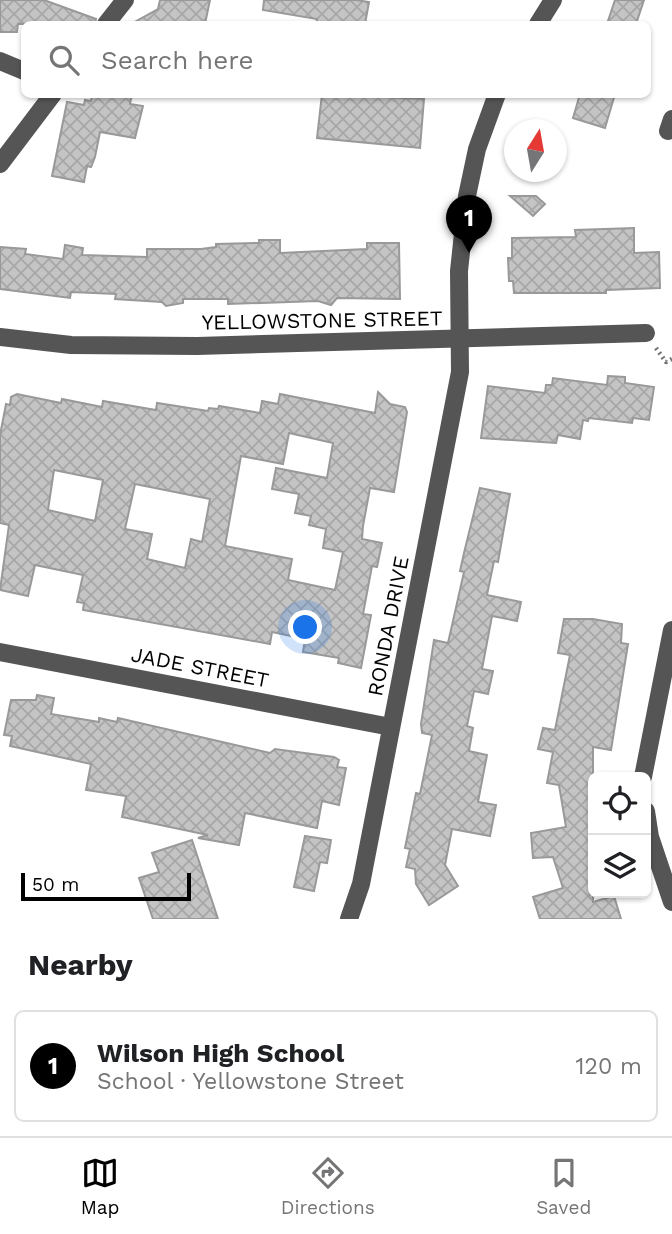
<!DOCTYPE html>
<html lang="en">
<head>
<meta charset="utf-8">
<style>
	body { margin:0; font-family:"Work Sans",sans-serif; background:#f6f6f6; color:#202124 }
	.controls { position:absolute; right:21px; bottom:21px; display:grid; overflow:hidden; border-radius:10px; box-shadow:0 2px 5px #0004 }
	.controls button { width:63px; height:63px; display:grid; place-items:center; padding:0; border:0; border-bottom:2px solid #e0e0e0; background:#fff; color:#202124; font:35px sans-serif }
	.compass { position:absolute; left:504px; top:119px; width:63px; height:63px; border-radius:50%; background:#fff; box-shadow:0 2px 5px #0004; rotate:11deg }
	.scale { position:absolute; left:21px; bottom:18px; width:170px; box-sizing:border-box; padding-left:7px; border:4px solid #000; border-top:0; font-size:19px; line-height:24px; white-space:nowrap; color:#000; -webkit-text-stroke:5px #fff; paint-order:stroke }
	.you { position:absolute; left:306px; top:628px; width:24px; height:24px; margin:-18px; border:5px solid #fff; border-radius:50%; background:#1a73e8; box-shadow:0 0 0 10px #1a73e833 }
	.badge { display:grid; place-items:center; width:46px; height:46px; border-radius:50%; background:#000; color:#fff; font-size:23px; font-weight:700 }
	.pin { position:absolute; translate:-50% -58px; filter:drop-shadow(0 2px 4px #0008) }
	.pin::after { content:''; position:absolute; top:37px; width:24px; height:21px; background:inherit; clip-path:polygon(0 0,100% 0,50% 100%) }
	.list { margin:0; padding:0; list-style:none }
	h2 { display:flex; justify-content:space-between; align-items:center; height:91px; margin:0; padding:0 28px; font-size:30px }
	h2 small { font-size:23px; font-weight:400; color:#757577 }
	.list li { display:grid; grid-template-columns:46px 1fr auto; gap:21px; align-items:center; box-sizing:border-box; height:112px; margin:0 14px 14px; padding:0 14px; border:2px solid #e0e0e0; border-radius:10px }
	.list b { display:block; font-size:26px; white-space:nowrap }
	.list p { margin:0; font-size:23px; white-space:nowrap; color:#757577 }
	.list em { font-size:23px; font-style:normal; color:#757577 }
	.icon { flex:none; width:38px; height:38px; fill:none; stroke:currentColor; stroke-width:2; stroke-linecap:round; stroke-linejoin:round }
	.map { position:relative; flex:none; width:672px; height:919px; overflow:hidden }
	.search { position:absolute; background:#fff; box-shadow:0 2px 5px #0004; left:21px; right:21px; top:21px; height:77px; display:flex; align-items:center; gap:18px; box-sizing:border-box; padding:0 24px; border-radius:10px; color:#757577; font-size:26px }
	.sheet { height:217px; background:#fff }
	nav { display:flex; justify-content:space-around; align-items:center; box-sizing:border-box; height:98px; border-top:2px solid #e0e0e0; background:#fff; font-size:19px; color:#757577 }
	nav a { display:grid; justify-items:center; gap:4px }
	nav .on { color:#000 }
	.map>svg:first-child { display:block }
	.building { fill:url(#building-cross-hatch); stroke:#999; stroke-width:2; fill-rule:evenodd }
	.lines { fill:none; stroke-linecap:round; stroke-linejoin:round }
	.path { stroke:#777; stroke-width:4.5; stroke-dasharray:2 3.5; stroke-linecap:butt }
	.minor { stroke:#555; stroke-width:18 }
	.labels { text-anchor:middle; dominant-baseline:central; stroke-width:6; stroke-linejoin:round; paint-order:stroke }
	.street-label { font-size:21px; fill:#000; stroke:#fff }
</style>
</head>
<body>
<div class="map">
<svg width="672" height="919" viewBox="0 0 672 919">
	<defs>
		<pattern id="building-cross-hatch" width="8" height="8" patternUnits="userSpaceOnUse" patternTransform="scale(1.75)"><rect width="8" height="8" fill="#c4c4c4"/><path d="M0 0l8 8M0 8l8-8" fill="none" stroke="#a7a7a7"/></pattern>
	</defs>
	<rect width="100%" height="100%" fill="#fff"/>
	<g class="building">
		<path d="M0,0H44L96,19L95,24H18L17,32H0Z"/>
		<path d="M160,0H210L205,24H131L158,9Z"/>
		<path d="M264,0H356L369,2L365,24H316L317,19L263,10Z"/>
		<path d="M615,0H644L636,24H607Z"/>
		<path d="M92,94H132L130,104L143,106L135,138L100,132L95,157L91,167L87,166L84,182L52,176L67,102L84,105L85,100L91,101Z"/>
		<path d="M322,94L424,99L420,148L317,138Z"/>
		<path d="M580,94H615L605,128L573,118Z"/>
		<path d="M510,196H536L545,204L533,216Z"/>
		<path d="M634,228V253L659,252L660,288L606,290V293H514L513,281H509L508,258H512V238L576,237L575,230Z"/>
		<path d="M259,240H280V253L367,249V243H399L400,299L337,298L331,305L318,301L228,304V299H183V303L166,306L162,302L115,299L116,294L71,292L70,298L0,289V247L26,249L25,254L63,259L65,245L83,248L82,255L147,257V249H201L216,247V244L259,243Z"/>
		<path d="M608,376L625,377V383L654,387L649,420L633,418L632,423L589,418L588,421L583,420L580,439L558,435L556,443L481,438L488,386L545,393L546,385H552L553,378L607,385Z"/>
		<path d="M378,392L390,404L405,407L407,412L394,492L370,488L363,526L362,539L382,543L377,567L372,566L363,614L371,615L361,668L338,663L339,658L303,652L305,639L272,632L270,644L83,610L84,603L77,602L83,575L35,565L28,596L0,590L9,525L0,523V435L6,404L10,405L11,397L17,394L61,403L62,399L102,407L103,401L156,410L157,403L208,411L209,408L218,409L219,406L260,413L262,401L278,404L280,394L375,413ZM289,433L333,443L327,478L276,468L272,489L299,494L295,513L311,516L309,525L326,529L323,548L343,552L335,590L288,580L292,559L225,546L241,456L283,464ZM54,470L103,480L95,521L48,510ZM135,484L210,499L202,542L191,539L185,568L147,559L152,534L125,529Z"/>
		<path d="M480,488L510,494L498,562L494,561L487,595L521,602L517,621L492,616L482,669L493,671L488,694L474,691L467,726L473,728L469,751L487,755L478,802L496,805L490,836L452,829L445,865L458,886L429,905L416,884L415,869L406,867L410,849L405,848L416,793L420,794L432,735L422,733L421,724L434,640L448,643L464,572L460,571L464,553Z"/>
		<path d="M564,619H593L622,624L621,643L628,644L611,750L593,747V902L614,896L621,919H540L533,897L563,888L553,857L533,858L531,833L566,827L559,785L547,783L553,752L538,749L543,728L555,730L570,655L558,653Z"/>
		<path d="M37,695L54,698L51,714L99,722V718L117,722L118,718L270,753L275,749L334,757L339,760L337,767L346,768L339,805L322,801L317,828L245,813L239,845L198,838L208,835L122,817L126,796L86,790L91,764L10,746L12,736L4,735L11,700H36Z"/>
		<path d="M305,836L331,840L327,863L320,862L314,891L294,887Z"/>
		<path d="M192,840L218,919H153L139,878L159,872L152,853Z"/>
	</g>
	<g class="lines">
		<path class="path" d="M656,348L666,362L672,359"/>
		<g class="minor">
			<path d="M106,24L125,0"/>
			<path d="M538,24L553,0"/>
			<path d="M0,61L24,71"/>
			<path d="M668,131L672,119"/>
			<path d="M0,164L53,94"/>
			<path d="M0,337L71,345L197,346L646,333"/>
			<path d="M0,652L391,727"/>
			<path d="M643,777L672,630"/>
			<path d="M646,811L650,837L672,902"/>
			<path d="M349,919L361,884L460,372L459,271L467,196L477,149L497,94"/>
		</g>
	</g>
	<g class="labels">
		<g class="street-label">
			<text transform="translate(322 320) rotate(-1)">YELLOWSTONE STREET</text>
			<text transform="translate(388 626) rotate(-79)">RONDA DRIVE</text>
			<text transform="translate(200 667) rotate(11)">JADE STREET</text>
		</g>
	</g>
</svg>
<div class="controls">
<button><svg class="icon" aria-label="locate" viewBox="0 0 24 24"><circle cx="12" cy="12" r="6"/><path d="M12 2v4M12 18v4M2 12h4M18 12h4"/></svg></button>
<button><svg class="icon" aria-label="layers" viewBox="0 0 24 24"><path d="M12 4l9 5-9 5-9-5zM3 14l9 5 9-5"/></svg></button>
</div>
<svg class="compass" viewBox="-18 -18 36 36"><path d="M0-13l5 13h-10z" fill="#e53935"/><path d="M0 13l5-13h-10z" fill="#757577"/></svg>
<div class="scale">50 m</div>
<div class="you"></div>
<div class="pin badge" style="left:469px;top:253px">1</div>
<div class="search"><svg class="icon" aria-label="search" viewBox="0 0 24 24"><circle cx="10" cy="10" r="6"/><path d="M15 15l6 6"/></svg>Search here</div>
</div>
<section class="sheet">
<h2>Nearby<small></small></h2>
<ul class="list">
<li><span class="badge">1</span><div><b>Wilson High School</b><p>School · Yellowstone Street</p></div><em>120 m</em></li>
</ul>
</section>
<nav>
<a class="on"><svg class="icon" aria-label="map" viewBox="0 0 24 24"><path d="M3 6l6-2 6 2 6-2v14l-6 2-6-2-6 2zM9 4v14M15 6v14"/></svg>Map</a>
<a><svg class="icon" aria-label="directions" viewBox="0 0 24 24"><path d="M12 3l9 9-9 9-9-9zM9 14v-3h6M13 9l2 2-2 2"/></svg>Directions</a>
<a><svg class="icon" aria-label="saved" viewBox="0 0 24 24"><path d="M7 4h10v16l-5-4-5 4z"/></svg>Saved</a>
</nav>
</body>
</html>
